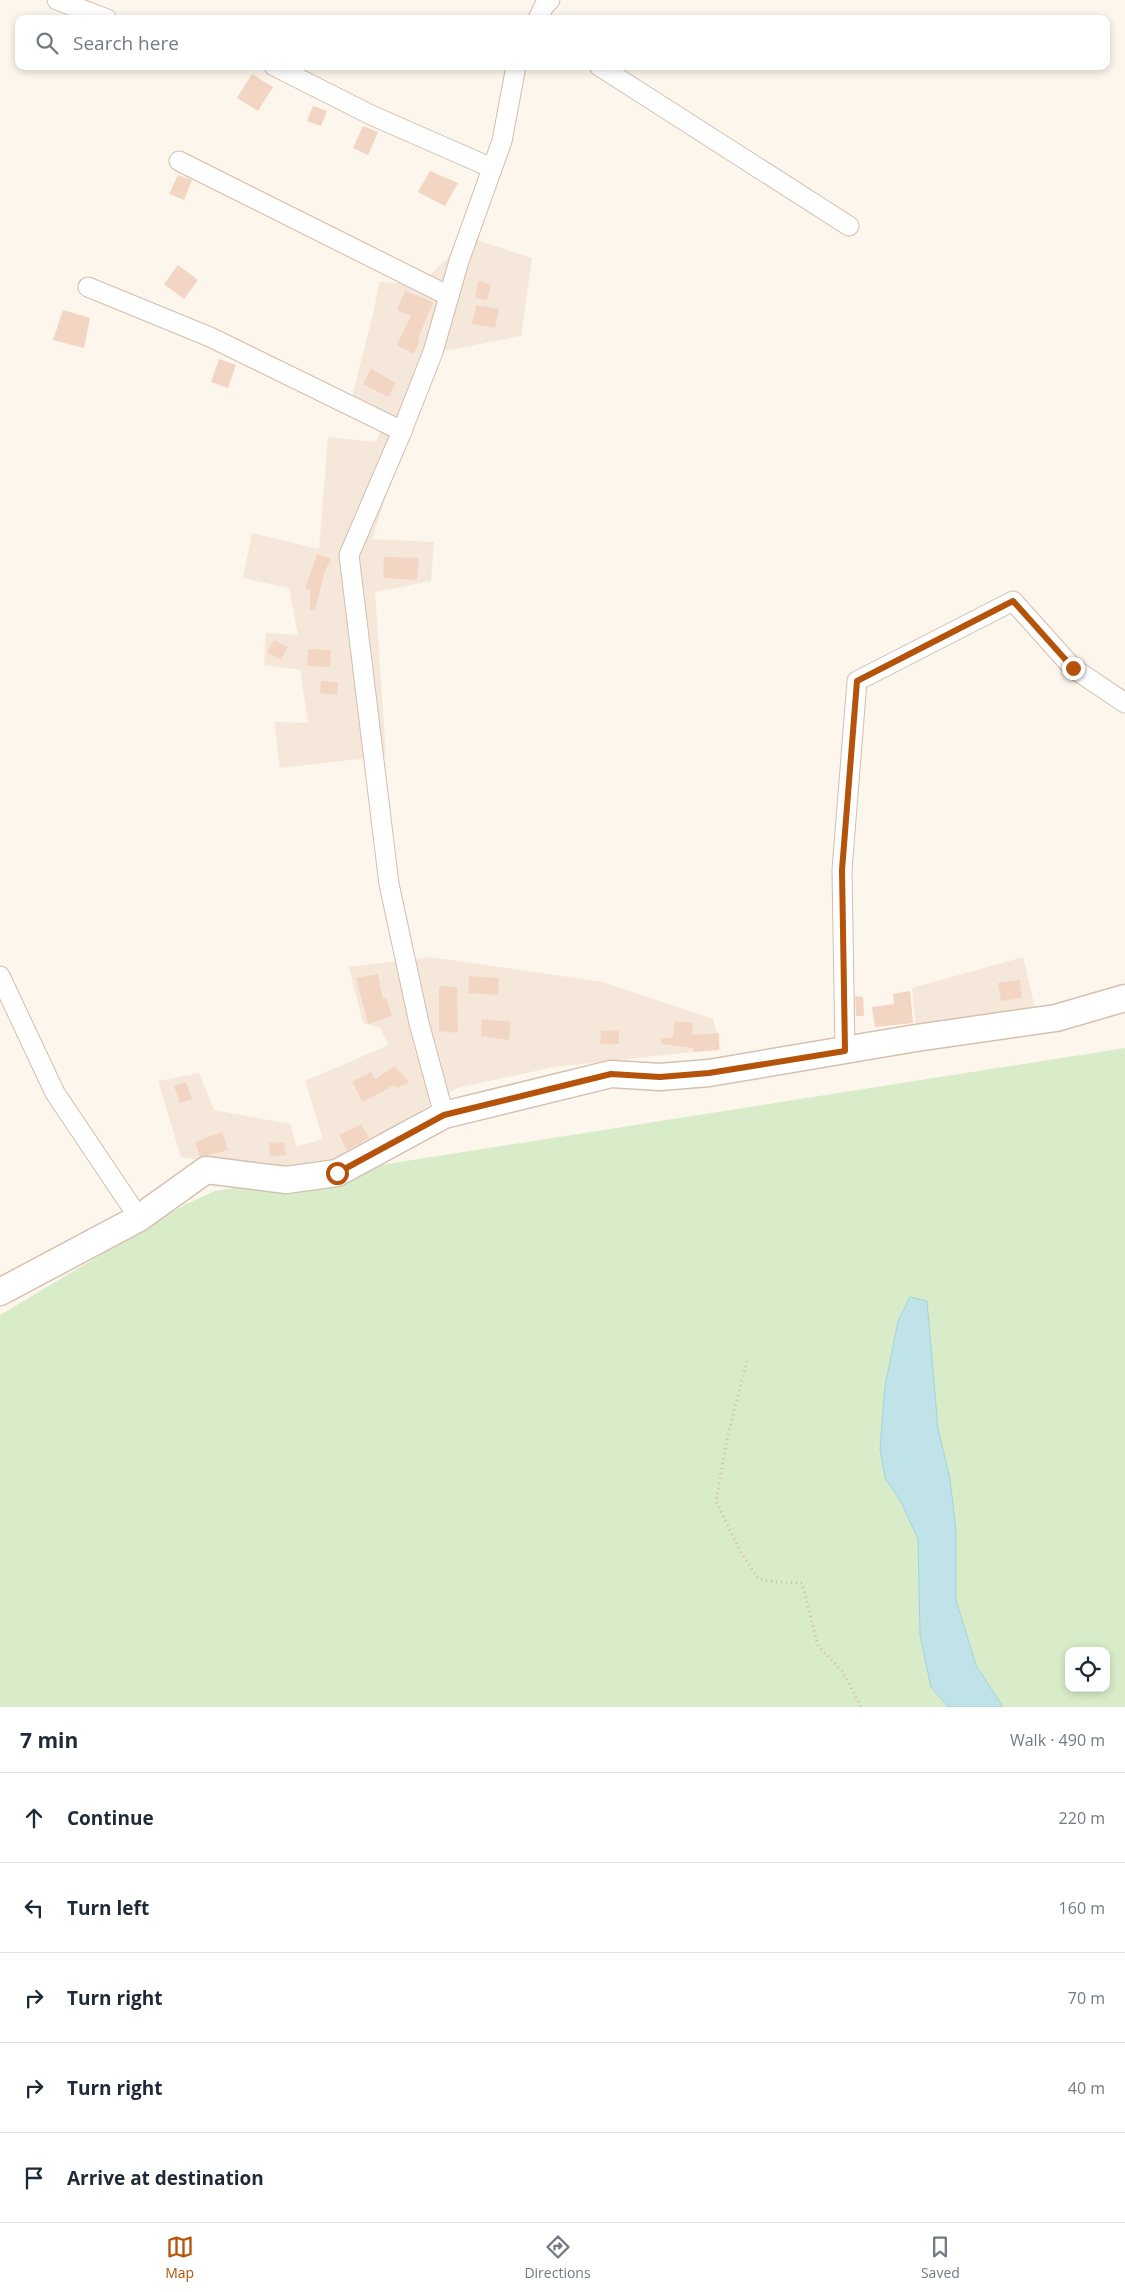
<!DOCTYPE html>
<html lang="en">
<head>
<meta charset="utf-8">
<style>
	body { margin:0; font-family:"Open Sans",sans-serif; background:#f6f6f7; color:#1f2937 }
	.controls { position:absolute; right:15px; bottom:15px; display:grid; overflow:hidden; border-radius:10px; box-shadow:0 2px 8px #0003 }
	.controls button { width:45px; height:45px; display:grid; place-items:center; padding:0; border:0; border-bottom:1px solid #e0e1e3; background:#fff; color:#1f2937; font:25px sans-serif }
	.stop { position:absolute; width:15px; height:15px; margin:-11px; border:4px solid #b45309; border-radius:50%; background:#fff }
	.stop.end { background:#b45309; border-color:#fff; box-shadow:0 1px 5px #0008 }
	.list { margin:0; padding:0; list-style:none }
	h2 { display:flex; justify-content:space-between; align-items:center; height:65px; margin:0; padding:0 20px; font-size:21px }
	h2 small { font-size:16px; font-weight:400; color:#747a83 }
	.list li { display:grid; grid-template-columns:32px 1fr auto; gap:15px; align-items:center; box-sizing:border-box; height:90px; padding:0 20px; border-top:1px solid #e0e1e3 }
	.list b { display:block; font-size:19px; white-space:nowrap }
	.list em { font-size:16px; font-style:normal; color:#747a83 }
	.icon { flex:none; width:28px; height:28px; fill:none; stroke:currentColor; stroke-width:2; stroke-linecap:round; stroke-linejoin:round }
	.map { position:relative; flex:none; width:1125px; height:1707px; overflow:hidden }
	.search { position:absolute; background:#fff; box-shadow:0 2px 8px #0003; left:15px; right:15px; top:15px; height:55px; display:flex; align-items:center; gap:12px; box-sizing:border-box; padding:0 18px; border-radius:10px; color:#747a83; font-size:19px }
	.sheet { height:515px; background:#fff }
	nav { display:flex; justify-content:space-around; align-items:center; box-sizing:border-box; height:70px; border-top:1px solid #e0e1e3; background:#fff; font-size:14px; color:#747a83 }
	nav a { display:grid; justify-items:center; gap:2px }
	nav .on { color:#b45309 }
	.map>svg:first-child { display:block }
	.residential { fill:#f5e8da }
	.green { fill:#d8ecc9; fill-rule:evenodd }
	.water { fill:#bfe3e8; stroke:#a5d3da }
	.building { fill:#f3d5c3 }
	.lines { fill:none; stroke-linecap:round; stroke-linejoin:round }
	.street-casing { stroke:#d1beb0; stroke-width:21 }
	.secondary-casing { stroke:#d6c0b0; stroke-width:29 }
	.path { stroke:#d9b8a5; stroke-width:3; stroke-dasharray:1 4; stroke-linecap:butt }
	.street { stroke:#fff; stroke-width:19 }
	.secondary { stroke:#fff; stroke-width:26 }
	.route { stroke:#b45309; stroke-width:6 }
</style>
</head>
<body>
<div class="map">
<svg width="1125" height="1707" viewBox="0 0 1125 1707">
	<rect width="100%" height="100%" fill="#fdf6ec"/>
	<g class="residential">
		<path d="M468,237L532,258L521,336L433,353L372,539L434,542L431,581L375,592L386,756L280,768L274,722L308,723L300,670L264,665L266,633L298,635L289,588L243,578L252,533L319,549L328,437L376,442L384,421L349,409L374,310L379,282L421,284Z"/>
		<path d="M430,957L603,982L713,1019L721,1049L554,1067L457,1088L333,1164L284,1174L181,1157L158,1081L199,1073L214,1110L291,1124L296,1147L323,1139L305,1081L389,1045L380,1028L363,1023L349,967Z"/>
		<path d="M1023,957L1038,1021L917,1038L912,988Z"/>
	</g>
	<path class="green" d="M1125,1048V1707H0V1315L186,1204L215,1191ZM1069,1651H1106V1688H1069Z"/>
	<path class="water" d="M910,1297L927,1301L938,1429L950,1479L956,1530V1600L976,1665L1003,1707H948L931,1687L920,1635L918,1539L901,1502L885,1478L880,1449L885,1386L898,1321Z"/>
	<g class="building">
		<path d="M252,74L273,87L258,111L237,98Z"/>
		<path d="M313,106L327,111L321,126L307,121Z"/>
		<path d="M363,126L378,132L368,155L353,148Z"/>
		<path d="M430,171L458,183L445,206L418,192Z"/>
		<path d="M178,175L192,180L184,200L169,194Z"/>
		<path d="M178,265L198,280L184,299L164,284Z"/>
		<path d="M478,281L491,284L487,300L475,298Z"/>
		<path d="M405,291L433,302L418,339L420,340L414,354L397,345L411,316L397,310Z"/>
		<path d="M476,305L499,309L495,328L472,324Z"/>
		<path d="M63,310L90,318L84,348L53,340Z"/>
		<path d="M219,359L236,365L228,388L211,382Z"/>
		<path d="M371,369L396,383L388,397L363,384Z"/>
		<path d="M317,554L331,559L325,571L315,610H310V590L305,588Z"/>
		<path d="M384,557L419,558L417,580L383,578Z"/>
		<path d="M274,640L288,647L281,660L267,652Z"/>
		<path d="M308,649L331,650L330,667L307,666Z"/>
		<path d="M321,681L338,682L337,695L320,693Z"/>
		<path d="M378,974L383,999L386,998L392,1016L368,1024L356,978Z"/>
		<path d="M469,976L499,978L498,995L468,993Z"/>
		<path d="M1020,980L1022,998L1001,1001L998,983Z"/>
		<path d="M439,986L457,987L458,1033L439,1031Z"/>
		<path d="M910,991L913,1023L875,1027L872,1007L894,1004L893,994Z"/>
		<path d="M855,996L863,997L864,1016H856Z"/>
		<path d="M482,1019L511,1022L509,1040L481,1036Z"/>
		<path d="M675,1021L693,1023L692,1035L719,1033V1050L693,1052V1048L661,1044V1039L673,1037Z"/>
		<path d="M619,1030V1044H600L601,1031Z"/>
		<path d="M395,1066L409,1082L397,1088L394,1085L363,1102L352,1082L371,1072L375,1079Z"/>
		<path d="M186,1082L192,1099L180,1103L174,1086Z"/>
		<path d="M361,1124L369,1138L347,1150L339,1135Z"/>
		<path d="M222,1132L228,1150L200,1157L195,1142Z"/>
		<path d="M284,1142L286,1155L270,1157L269,1143Z"/>
	</g>
	<g class="lines">
		<defs>
			<g id="street">
				<path d="M57,0L107,19"/>
				<path d="M538,19L544,6L550,0"/>
				<path d="M274,66L371,115L492,168"/>
				<path d="M599,66L849,226"/>
				<path d="M179,161L449,296"/>
				<path d="M88,287L210,337L402,431"/>
				<path d="M0,976L55,1093L139,1218"/>
				<path d="M845,1051L842,870L857,681L1013,601L1073,668L1125,703"/>
				<path d="M444,1115L419,1023L389,884L349,555L400,436L433,352L459,261L502,141L516,66"/>
			</g>
			<path id="secondary" d="M0,1292L139,1218L206,1170L286,1180L337,1173L444,1115L611,1074L660,1077L709,1073L916,1038L1056,1018L1125,998"/>
		</defs>
		<use href="#street" class="street-casing"/>
		<use href="#secondary" class="secondary-casing"/>
		<path class="path" d="M747,1361L728,1434L716,1501L740,1551L757,1577L765,1581L802,1583L818,1646L843,1672L861,1707"/>
		<use href="#street" class="street"/>
		<use href="#secondary" class="secondary"/>
	</g>
	<g class="lines">
		<path class="route" d="M337,1173L444,1115L611,1074L660,1077L709,1073L845,1051L842,870L857,681L1013,601L1073,668"/>
	</g>
</svg>
<div class="controls">
<button><svg class="icon" aria-label="locate" viewBox="0 0 24 24"><circle cx="12" cy="12" r="6"/><path d="M12 2v4M12 18v4M2 12h4M18 12h4"/></svg></button>
</div>
<div class="stop" style="left:337px;top:1173px"></div>
<div class="stop end" style="left:1073px;top:668px"></div>
<div class="search"><svg class="icon" aria-label="search" viewBox="0 0 24 24"><circle cx="10" cy="10" r="6"/><path d="M15 15l6 6"/></svg>Search here</div>
</div>
<section class="sheet">
<h2>7 min<small>Walk · 490 m</small></h2>
<ul class="list">
<li><svg class="icon" aria-label="ahead" viewBox="0 0 24 24"><path d="M12 20V5M6 11l6-6 6 6"/></svg><div><b>Continue</b></div><em>220 m</em></li>
<li><svg class="icon" aria-label="left" viewBox="0 0 24 24"><path d="M17 20v-9H6M10 6l-5 5 5 5"/></svg><div><b>Turn left</b></div><em>160 m</em></li>
<li><svg class="icon" aria-label="right" viewBox="0 0 24 24"><path d="M7 20v-9h11M14 6l5 5-5 5"/></svg><div><b>Turn right</b></div><em>70 m</em></li>
<li><svg class="icon" aria-label="right" viewBox="0 0 24 24"><path d="M7 20v-9h11M14 6l5 5-5 5"/></svg><div><b>Turn right</b></div><em>40 m</em></li>
<li><svg class="icon" aria-label="arrive" viewBox="0 0 24 24"><path d="M6 21V4h12l-3 4 3 4H6"/></svg><div><b>Arrive at destination</b></div></li>
</ul>
</section>
<nav>
<a class="on"><svg class="icon" aria-label="map" viewBox="0 0 24 24"><path d="M3 6l6-2 6 2 6-2v14l-6 2-6-2-6 2zM9 4v14M15 6v14"/></svg>Map</a>
<a><svg class="icon" aria-label="directions" viewBox="0 0 24 24"><path d="M12 3l9 9-9 9-9-9zM9 14v-3h6M13 9l2 2-2 2"/></svg>Directions</a>
<a><svg class="icon" aria-label="saved" viewBox="0 0 24 24"><path d="M7 4h10v16l-5-4-5 4z"/></svg>Saved</a>
</nav>
</body>
</html>
